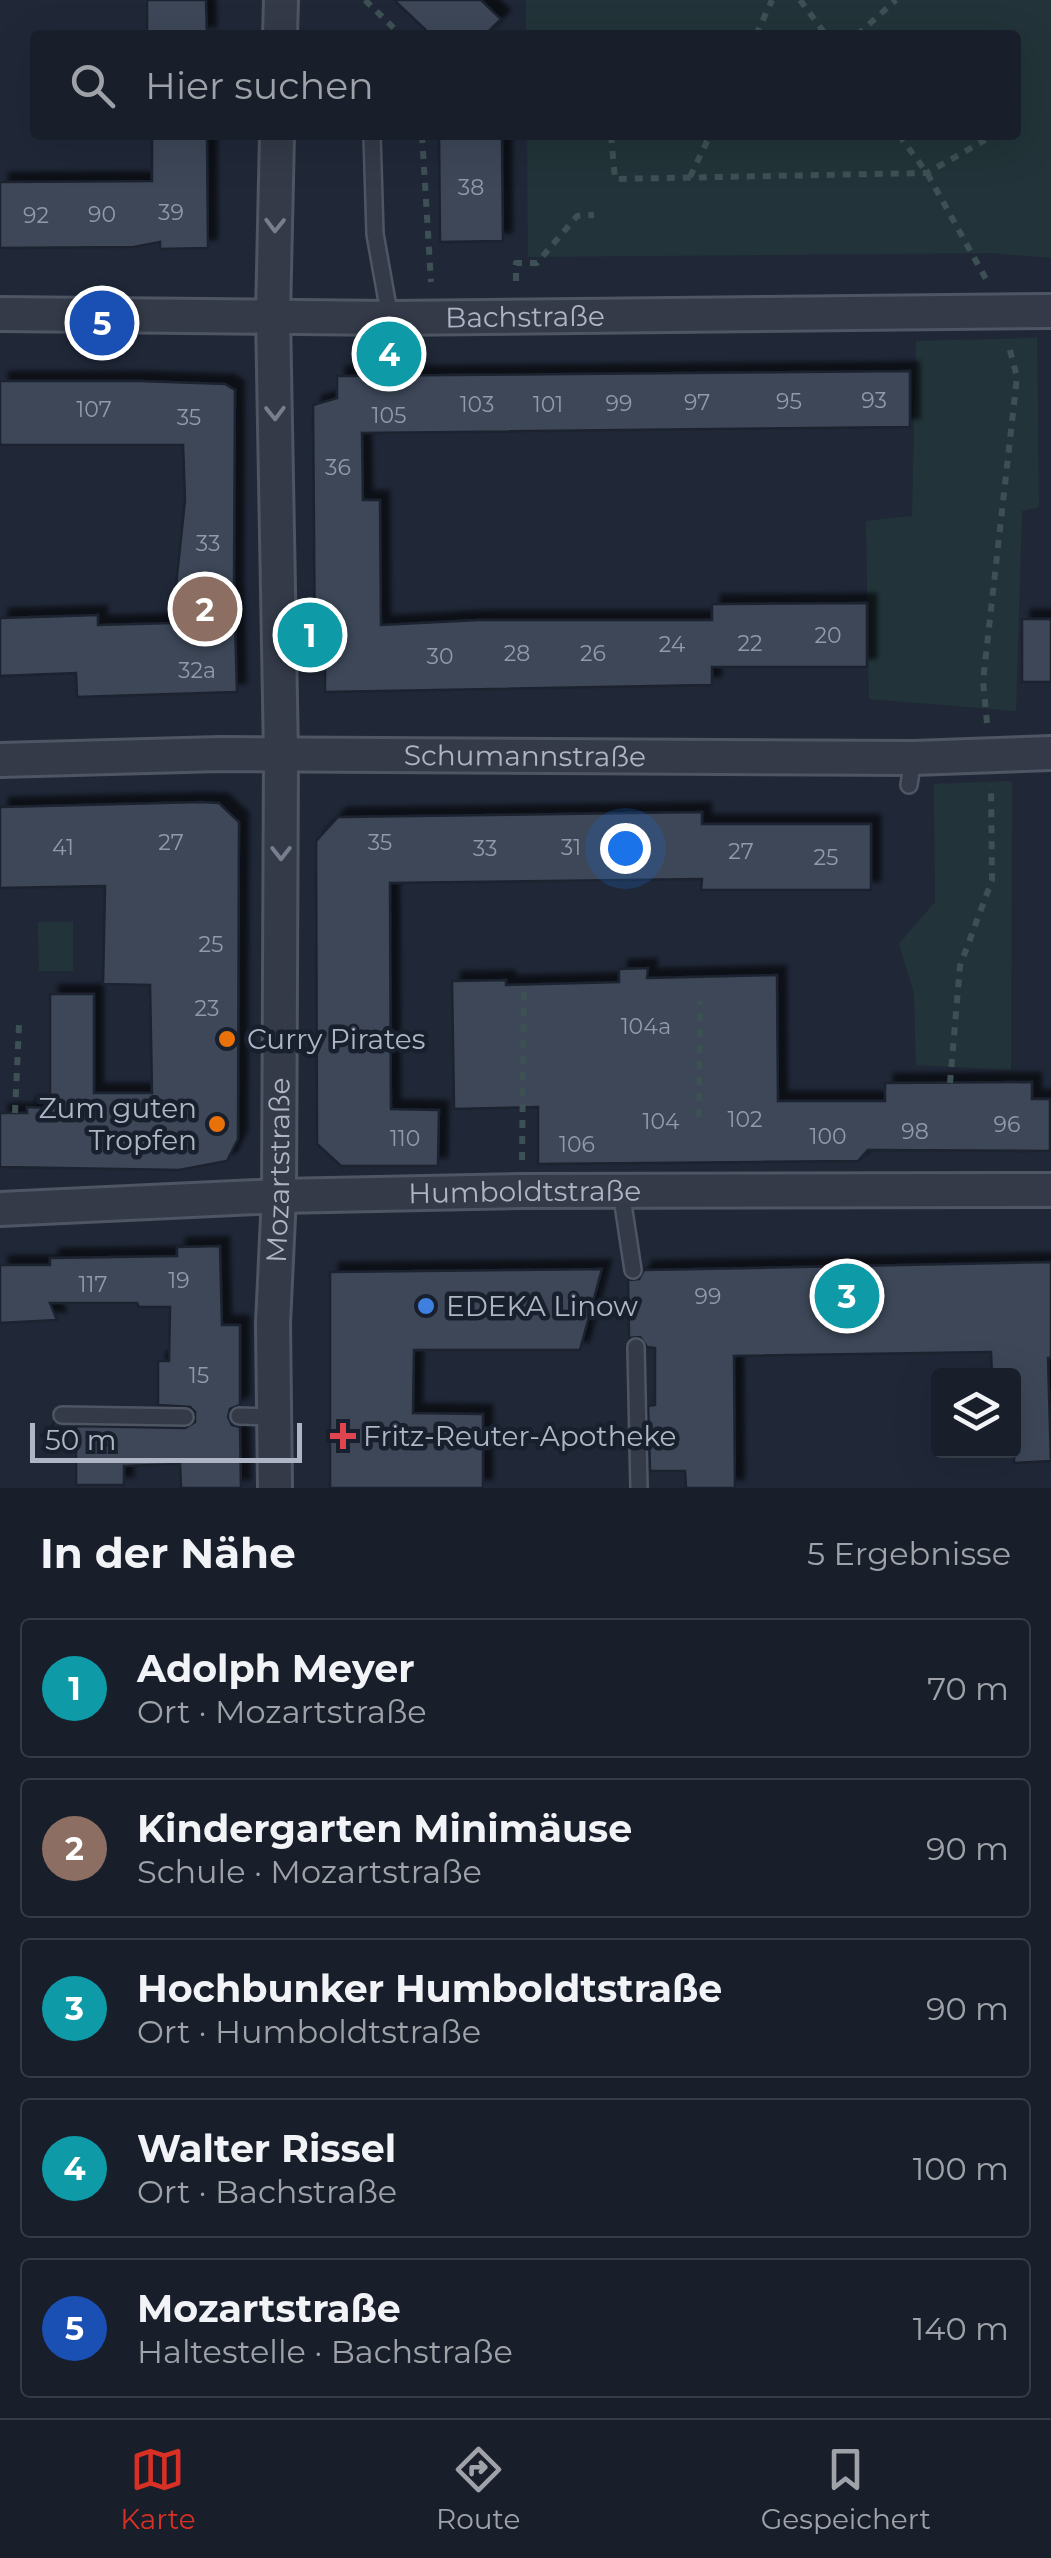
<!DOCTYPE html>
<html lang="de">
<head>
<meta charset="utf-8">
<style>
	body { margin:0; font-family:Montserrat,sans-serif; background:#252b36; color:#f1f3f6 }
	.controls { position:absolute; right:30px; bottom:30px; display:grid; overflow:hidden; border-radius:10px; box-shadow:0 10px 40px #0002 }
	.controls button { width:90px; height:90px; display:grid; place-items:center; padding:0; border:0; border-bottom:2px solid #363c47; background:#181e2a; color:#f1f3f6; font:50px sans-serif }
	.scale { position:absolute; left:30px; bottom:25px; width:272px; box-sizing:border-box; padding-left:10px; border:5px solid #aeb5c5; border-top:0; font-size:28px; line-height:35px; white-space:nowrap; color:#aeb5c5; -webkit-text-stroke:8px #19202d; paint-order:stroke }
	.you { position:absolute; left:625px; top:848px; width:35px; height:35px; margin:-25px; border:8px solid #fff; border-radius:50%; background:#1a73e8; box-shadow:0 0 0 15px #1a73e833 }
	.badge { display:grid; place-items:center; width:65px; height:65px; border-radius:50%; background:#d93025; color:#fff; font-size:32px; font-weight:700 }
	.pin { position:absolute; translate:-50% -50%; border:5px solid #fff; box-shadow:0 2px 10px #0006 }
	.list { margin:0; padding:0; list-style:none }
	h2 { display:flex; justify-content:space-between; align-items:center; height:130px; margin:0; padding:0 40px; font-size:42px }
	h2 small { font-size:32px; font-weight:400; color:#9fa2a8 }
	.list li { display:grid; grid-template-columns:65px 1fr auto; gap:30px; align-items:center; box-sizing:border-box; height:140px; margin:0 20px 20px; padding:0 20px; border:2px solid #363c47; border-radius:10px }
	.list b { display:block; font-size:38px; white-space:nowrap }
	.list p { margin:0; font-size:32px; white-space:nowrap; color:#9fa2a8 }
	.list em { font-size:32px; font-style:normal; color:#9fa2a8 }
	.icon { flex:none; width:55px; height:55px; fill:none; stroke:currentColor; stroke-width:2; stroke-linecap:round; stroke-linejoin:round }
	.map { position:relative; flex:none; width:1051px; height:1488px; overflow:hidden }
	.search { position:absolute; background:#181e2a; box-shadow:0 10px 40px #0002; left:30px; right:30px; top:30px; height:110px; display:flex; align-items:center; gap:25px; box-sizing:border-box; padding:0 35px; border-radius:10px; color:#9fa2a8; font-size:38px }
	.sheet { height:930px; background:#181e2a }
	nav { display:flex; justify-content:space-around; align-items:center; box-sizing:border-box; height:140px; border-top:2px solid #363c47; background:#181e2a; font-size:28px; color:#9fa2a8 }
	nav a { display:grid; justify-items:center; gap:5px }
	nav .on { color:#d93025 }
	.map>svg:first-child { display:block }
	.green { fill:#223439 }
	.building { fill:#3c4658; stroke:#1b222f; stroke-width:2.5; filter:url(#shadow) }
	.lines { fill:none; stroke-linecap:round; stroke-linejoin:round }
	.service-casing { stroke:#4e5563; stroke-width:20 }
	.minor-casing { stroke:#4e5563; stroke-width:38 }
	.path { stroke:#3d5053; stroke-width:6; stroke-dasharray:8 8; stroke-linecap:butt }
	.service { stroke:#343a48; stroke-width:15 }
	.minor { stroke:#343a48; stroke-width:32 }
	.oneway { stroke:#777e8d }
	.food-dot { fill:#e8710a; stroke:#19202d; stroke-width:4 }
	.shop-dot { fill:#3f7fe0; stroke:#19202d; stroke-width:4 }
	.health-dot { fill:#e0444e; stroke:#19202d; stroke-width:4 }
	.labels { text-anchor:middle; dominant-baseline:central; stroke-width:9; stroke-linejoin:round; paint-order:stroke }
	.number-label { font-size:22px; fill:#9299aa }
	.street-label { font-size:28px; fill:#aeb5c5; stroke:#19202d }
	.poi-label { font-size:28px; fill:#aeb5c5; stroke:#19202d; text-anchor:start }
</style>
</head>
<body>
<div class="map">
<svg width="1051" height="1488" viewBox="0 0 1051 1488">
	<defs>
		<filter id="shadow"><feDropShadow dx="9" dy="-9" stdDeviation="2.5" flood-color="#0009"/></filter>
	</defs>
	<rect width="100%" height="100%" fill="#202838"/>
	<g class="green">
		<path d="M526,0H1051V258L993,253L528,257L527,135H1016V35H526Z"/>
		<path d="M1037,338L1039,507L1022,511L1016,711L869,699L866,521L912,516L916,341Z"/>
		<path d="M1012,781L1011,1070L916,1065L914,993L899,944L935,902L934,784Z"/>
		<path d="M38,922H73V971H39Z"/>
	</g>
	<g class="building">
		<path d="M147,0H206L207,35H147Z"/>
		<path d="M394,0H481L501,19L485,35H431Z"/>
		<path d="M152,135H207L208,248L160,249V242L134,247L0,248V182L152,181Z"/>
		<path d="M439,135H502L503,241L440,242Z"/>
		<path d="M910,371V427L362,433L363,500H380L381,625L478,620H712V604L867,603V667H712V685L325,692V669H315L313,405L337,398V376Z"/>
		<path d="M0,381H141L225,384L235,390L234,587L237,692L77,697L76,673L0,676V618L98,615V625L172,623L185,500L183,445H0Z"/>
		<rect x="1022" y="619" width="29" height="63"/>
		<path d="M202,802L219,803L239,822L238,1139L227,1161L179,1170L0,1167V1113H27V1107L50,1108V994H94V1093H152L150,985L103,984L105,886L0,888V807Z"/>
		<path d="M702,812V824H871V890H701L702,879L390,883L391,1109L439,1110L438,1166H341L317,1144L316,841L338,817Z"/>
		<path d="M648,968L647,978L777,975L778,1101H885V1083L1032,1082V1099H1050V1151L868,1150L858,1161L538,1164V1107L454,1109L452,981L506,980V985L619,982V969Z"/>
		<path d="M220,1246L222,1325H240V1405L230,1409L228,1417L232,1425L240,1427L241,1488H181L180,1464L124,1466V1485H76V1426L185,1428L195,1422V1412L190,1407L158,1405V1361H169L170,1307H139L137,1303H50L57,1320L0,1323V1265H50V1258L177,1256V1247Z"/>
		<path d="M1051,1262V1358H1048L1051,1461L1014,1463V1376H992L991,1352L734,1356L735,1488H686L685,1471H650L648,1406L655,1405V1348L647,1347L640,1337L629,1338L628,1280L639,1279L644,1270Z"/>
		<path d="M602,1269L580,1350H414L413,1413L483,1414V1488H330V1272Z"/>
	</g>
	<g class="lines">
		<defs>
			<g id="service">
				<path d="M372,135L375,234L390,318"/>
				<path d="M909,785L913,758"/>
				<path d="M621,1191L633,1270"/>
				<path d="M636,1347L639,1488"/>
				<path d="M62,1415L185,1417"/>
				<path d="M239,1416L274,1417"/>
			</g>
			<g id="minor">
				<path d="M280,35L281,0"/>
				<path id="s1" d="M0,314L390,318L1051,311"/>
				<path id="s2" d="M0,760L221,754L913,758L1051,753"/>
				<path id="s3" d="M0,1209L279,1196L521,1191L1051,1190"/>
				<path id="s4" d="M275,1488L273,1323L279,1196L281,755L273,315L277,135"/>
			</g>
		</defs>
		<use href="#service" class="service-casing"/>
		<use href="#minor" class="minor-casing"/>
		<g class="path">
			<path d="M365,0L401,35"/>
			<path d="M800,0L826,35"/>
			<path d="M756,35L772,0"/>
			<path d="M857,35L896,0"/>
			<path d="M422,135L431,282"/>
			<path d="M611,135L615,179L927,173L985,140"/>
			<path d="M899,135L927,173L986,279"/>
			<path d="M690,177L710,135"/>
			<path d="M516,281V263H537L577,216L594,215"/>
			<path d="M987,723L983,681L1017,377L1008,343"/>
			<path d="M950,1083L960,966L992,880L991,785"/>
			<path d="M15,1113L19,1025"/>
			<path d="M699,1117L700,1001"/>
			<path d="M522,1160L524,984"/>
		</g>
		<use href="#service" class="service"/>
		<use href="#minor" class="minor"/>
	</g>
	<defs><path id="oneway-chevron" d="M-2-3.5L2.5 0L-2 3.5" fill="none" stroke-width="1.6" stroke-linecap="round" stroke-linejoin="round" transform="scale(2.5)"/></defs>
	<g class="oneway">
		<use href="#oneway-chevron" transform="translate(275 225) rotate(91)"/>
		<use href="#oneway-chevron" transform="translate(275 413) rotate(89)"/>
		<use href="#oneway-chevron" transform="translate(281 853) rotate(90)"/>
	</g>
	<g class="food-dot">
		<circle cx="227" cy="1039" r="10"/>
		<circle cx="217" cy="1124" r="10"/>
	</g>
	<circle class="shop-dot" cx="426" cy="1306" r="10"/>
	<path class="health-dot" d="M338 1421h10v10h10v10h-10v10h-10v-10h-10v-10h10z"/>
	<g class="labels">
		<g class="number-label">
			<text x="471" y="187">38</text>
			<text x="171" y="212">39</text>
			<text x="102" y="214">90</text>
			<text x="36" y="215">92</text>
			<text x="874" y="400">93</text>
			<text x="789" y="401">95</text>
			<text x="697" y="402">97</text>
			<text x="619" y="403">99</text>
			<text x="477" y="404">103</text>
			<text x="548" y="404">101</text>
			<text x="94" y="409">107</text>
			<text x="389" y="415">105</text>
			<text x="189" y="417">35</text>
			<text x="338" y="467">36</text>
			<text x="208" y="543">33</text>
			<text x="828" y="635">20</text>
			<text x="750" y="643">22</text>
			<text x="672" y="644">24</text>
			<text x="517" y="653">28</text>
			<text x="593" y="653">26</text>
			<text x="440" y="656">30</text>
			<text x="197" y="670">32a</text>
			<text x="171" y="842">27</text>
			<text x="380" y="842">35</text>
			<text x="63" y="847">41</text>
			<text x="571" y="847">31</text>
			<text x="485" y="848">33</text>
			<text x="741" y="851">27</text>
			<text x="826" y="857">25</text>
			<text x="211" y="944">25</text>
			<text x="207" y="1008">23</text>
			<text x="646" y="1026">104a</text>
			<text x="745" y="1119">102</text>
			<text x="661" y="1121">104</text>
			<text x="1007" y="1124">96</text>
			<text x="915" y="1131">98</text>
			<text x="828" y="1136">100</text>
			<text x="405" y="1138">110</text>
			<text x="577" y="1144">106</text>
			<text x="179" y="1280">19</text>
			<text x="93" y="1284">117</text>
			<text x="708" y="1296">99</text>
			<text x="199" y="1375">15</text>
		</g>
		<g class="street-label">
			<text stroke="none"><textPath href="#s1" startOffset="525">Bachstraße</textPath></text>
			<text stroke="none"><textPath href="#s2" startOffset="525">Schumannstraße</textPath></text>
			<text stroke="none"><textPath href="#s4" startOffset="318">Mozartstraße</textPath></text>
			<text stroke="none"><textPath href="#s3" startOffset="525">Humboldtstraße</textPath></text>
		</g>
		<g class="poi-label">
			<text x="247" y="1039">Curry Pirates</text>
			<text x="197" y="1108" text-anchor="end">Zum guten<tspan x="197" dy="32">Tropfen</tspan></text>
			<text x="446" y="1306">EDEKA Linow</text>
			<text x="363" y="1436">Fritz-Reuter-Apotheke</text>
		</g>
	</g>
</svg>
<div class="controls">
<button><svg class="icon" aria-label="layers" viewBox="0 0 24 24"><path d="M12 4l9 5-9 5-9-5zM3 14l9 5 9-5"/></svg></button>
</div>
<div class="scale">50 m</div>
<div class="you"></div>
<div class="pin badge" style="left:310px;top:635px;background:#0f9aa8">1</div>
<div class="pin badge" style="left:205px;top:609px;background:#8d6e63">2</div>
<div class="pin badge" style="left:847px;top:1296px;background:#0f9aa8">3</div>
<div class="pin badge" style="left:389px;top:354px;background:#0f9aa8">4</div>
<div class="pin badge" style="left:102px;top:323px;background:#1a4fb4">5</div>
<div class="search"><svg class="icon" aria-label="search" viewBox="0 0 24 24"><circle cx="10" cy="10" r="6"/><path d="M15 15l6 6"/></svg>Hier suchen</div>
</div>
<section class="sheet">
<h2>In der Nähe<small>5 Ergebnisse</small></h2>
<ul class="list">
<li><span class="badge" style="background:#0f9aa8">1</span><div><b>Adolph Meyer</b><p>Ort · Mozartstraße</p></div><em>70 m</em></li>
<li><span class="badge" style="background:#8d6e63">2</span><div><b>Kindergarten Minimäuse</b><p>Schule · Mozartstraße</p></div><em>90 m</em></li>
<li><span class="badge" style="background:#0f9aa8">3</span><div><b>Hochbunker Humboldtstraße</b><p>Ort · Humboldtstraße</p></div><em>90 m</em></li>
<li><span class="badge" style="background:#0f9aa8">4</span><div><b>Walter Rissel</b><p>Ort · Bachstraße</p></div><em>100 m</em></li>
<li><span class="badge" style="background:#1a4fb4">5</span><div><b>Mozartstraße</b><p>Haltestelle · Bachstraße</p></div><em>140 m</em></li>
</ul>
</section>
<nav>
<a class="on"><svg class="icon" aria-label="map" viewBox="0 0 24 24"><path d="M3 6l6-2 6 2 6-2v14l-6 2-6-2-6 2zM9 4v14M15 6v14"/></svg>Karte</a>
<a><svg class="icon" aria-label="directions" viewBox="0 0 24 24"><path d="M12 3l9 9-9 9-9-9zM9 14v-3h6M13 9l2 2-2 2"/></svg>Route</a>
<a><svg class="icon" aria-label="saved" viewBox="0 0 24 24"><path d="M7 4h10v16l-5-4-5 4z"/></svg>Gespeichert</a>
</nav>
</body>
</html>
